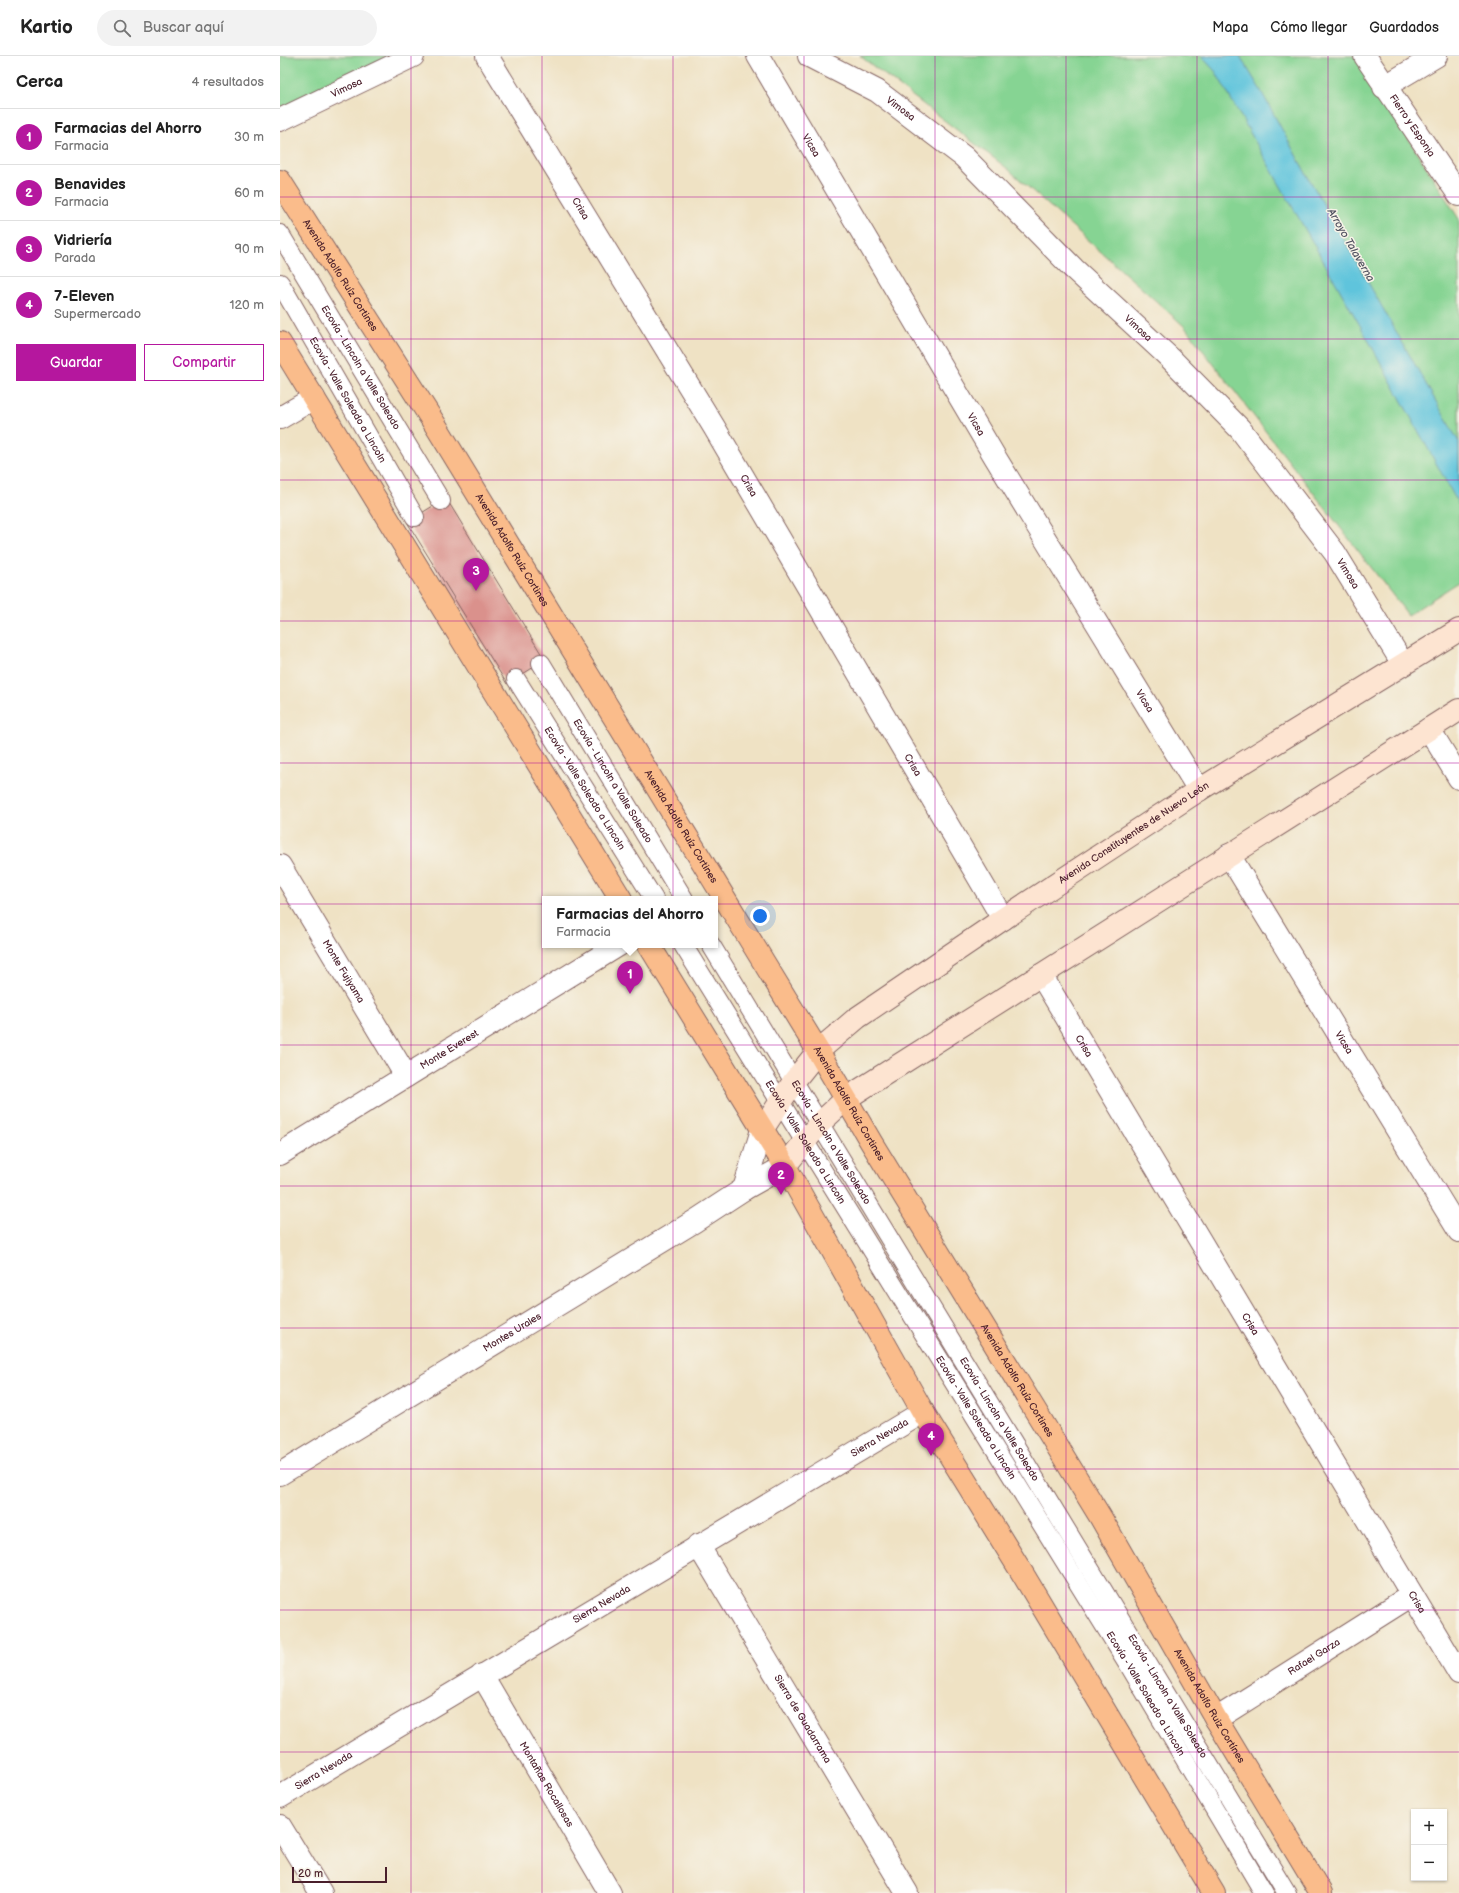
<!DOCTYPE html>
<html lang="es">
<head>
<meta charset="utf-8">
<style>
	body { margin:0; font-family:"Balsamiq Sans",sans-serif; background:#f2f2f2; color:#222 }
	.controls { position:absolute; right:12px; bottom:12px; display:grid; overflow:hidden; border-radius:0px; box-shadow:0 1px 3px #0004 }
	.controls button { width:36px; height:36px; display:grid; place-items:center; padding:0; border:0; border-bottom:1px solid #e0e0e0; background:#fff; color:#222; font:20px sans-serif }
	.scale { position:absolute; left:12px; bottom:10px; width:95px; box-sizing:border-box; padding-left:4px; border:2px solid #4a1f2b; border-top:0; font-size:11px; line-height:14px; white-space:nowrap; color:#4a1f2b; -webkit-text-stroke:3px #f7f3e8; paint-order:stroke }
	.you { position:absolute; left:480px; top:860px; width:14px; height:14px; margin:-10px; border:3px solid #fff; border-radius:50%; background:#1a73e8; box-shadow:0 0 0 6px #1a73e833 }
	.badge { display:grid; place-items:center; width:26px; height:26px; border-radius:50%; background:#b5179e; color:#fff; font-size:13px; font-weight:700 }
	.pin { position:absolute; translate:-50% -33px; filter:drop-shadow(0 1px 2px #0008) }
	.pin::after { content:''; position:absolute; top:21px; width:14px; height:12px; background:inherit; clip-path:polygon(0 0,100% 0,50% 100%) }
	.popup { position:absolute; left:262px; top:840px; width:176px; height:52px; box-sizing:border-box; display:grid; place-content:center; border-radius:0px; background:#fff; filter:drop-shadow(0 1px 3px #0005); font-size:13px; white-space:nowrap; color:#767676 }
	.popup b { font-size:15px; color:#222 }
	.popup::after { content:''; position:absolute; left:50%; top:100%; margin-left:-8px; border:8px solid transparent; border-top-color:#fff }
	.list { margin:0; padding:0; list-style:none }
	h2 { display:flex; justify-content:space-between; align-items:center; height:52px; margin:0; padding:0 16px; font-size:17px }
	h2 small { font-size:13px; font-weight:400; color:#767676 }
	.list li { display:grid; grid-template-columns:26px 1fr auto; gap:12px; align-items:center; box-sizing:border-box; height:56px; padding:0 16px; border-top:1px solid #e0e0e0 }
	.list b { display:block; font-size:15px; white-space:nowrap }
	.list p { margin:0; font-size:13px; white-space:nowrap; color:#767676 }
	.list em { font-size:13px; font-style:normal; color:#767676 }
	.actions { display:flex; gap:8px; padding:12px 16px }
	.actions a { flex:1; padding:9px 0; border:1px solid #b5179e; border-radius:0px; text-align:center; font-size:14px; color:#b5179e }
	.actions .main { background:#b5179e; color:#fff }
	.icon { flex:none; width:22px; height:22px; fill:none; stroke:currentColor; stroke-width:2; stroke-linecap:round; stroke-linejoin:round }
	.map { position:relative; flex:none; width:1179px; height:1837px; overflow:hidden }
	header { display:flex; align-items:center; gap:24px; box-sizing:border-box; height:56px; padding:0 20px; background:#fff; border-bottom:1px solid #e0e0e0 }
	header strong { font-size:19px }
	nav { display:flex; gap:22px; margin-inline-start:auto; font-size:14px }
	.search { width:280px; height:36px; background:#f2f2f2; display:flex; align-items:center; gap:10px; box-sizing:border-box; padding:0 14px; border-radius:22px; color:#767676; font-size:15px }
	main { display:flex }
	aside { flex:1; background:#fff }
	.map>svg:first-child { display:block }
	.green { fill:#86d493; stroke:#687a5f }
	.water { fill:#5ec4dc; stroke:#547284 }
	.building { fill:#da918c }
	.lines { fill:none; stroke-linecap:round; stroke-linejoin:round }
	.lane-casing { stroke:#846361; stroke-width:20 }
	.street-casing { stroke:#846361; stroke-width:24 }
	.secondary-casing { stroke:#846361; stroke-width:24 }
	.primary-casing { stroke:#846361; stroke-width:24 }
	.lane { stroke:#fff; stroke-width:18 }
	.street { stroke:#fff; stroke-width:22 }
	.secondary { stroke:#fde4d1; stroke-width:22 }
	.primary { stroke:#fabc8b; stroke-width:22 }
	.grid { fill:none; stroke:#b5179e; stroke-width:1; stroke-opacity:0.55 }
	.labels { text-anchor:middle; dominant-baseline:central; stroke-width:3; stroke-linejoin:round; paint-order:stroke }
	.street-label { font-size:10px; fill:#4a1f2b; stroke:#f7f3e8 }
	.water-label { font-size:11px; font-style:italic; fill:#505160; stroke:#f7f3e8 }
</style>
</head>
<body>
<header>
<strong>Kartio</strong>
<div class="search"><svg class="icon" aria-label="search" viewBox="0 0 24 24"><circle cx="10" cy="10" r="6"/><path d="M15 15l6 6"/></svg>Buscar aquí</div>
<nav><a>Mapa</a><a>Cómo llegar</a><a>Guardados</a></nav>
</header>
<main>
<aside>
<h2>Cerca<small>4 resultados</small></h2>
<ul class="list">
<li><span class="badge">1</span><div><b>Farmacias del Ahorro</b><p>Farmacia</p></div><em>30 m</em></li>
<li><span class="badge">2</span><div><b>Benavides</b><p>Farmacia</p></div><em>60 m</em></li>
<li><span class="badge">3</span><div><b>Vidriería</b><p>Parada</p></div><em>90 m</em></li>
<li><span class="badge">4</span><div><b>7-Eleven</b><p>Supermercado</p></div><em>120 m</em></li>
</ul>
<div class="actions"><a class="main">Guardar</a><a>Compartir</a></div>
</aside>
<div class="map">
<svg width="1179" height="1837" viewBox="0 0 1179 1837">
	<rect width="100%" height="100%" fill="#f7f3e8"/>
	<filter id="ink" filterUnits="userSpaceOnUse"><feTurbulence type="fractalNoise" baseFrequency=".025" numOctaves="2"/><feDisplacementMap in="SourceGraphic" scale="8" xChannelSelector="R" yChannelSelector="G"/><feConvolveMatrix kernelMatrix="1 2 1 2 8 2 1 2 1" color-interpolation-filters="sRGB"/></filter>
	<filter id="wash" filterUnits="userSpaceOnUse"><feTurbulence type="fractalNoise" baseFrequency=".012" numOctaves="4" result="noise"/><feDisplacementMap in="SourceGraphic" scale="16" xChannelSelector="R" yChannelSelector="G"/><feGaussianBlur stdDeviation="0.9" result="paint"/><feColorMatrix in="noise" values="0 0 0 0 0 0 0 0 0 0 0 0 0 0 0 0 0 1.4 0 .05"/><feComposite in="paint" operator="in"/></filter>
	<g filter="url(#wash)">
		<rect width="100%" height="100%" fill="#efe2c4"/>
		<g class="green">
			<path d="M0,0H113L0,56Z"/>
			<path d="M580,0H1076L1179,163V526L1128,559L904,270L728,113Z"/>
		</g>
		<path class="water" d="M921,0H960L980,33L1023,112L1179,386V449L1086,280L935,15Z"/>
		<g id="blocks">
			<path class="building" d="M166,442L265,604L227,628L127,466Z"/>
		</g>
	</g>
	<g filter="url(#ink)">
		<use href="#blocks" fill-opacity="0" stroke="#846361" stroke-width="1"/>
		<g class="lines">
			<defs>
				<g id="lane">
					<path id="s1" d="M0,178L161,445"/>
					<path id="s2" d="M0,227L135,461"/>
					<path id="s3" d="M261,607L404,843"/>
					<path id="s4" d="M236,623L374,843"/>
					<path id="s5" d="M403,889L850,1611L984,1837"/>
					<path id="s6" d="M431,889L1007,1837"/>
				</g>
				<g id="street">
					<path id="s7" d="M207,0L434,371L723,863"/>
					<path id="s8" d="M478,0L715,401L919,734"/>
					<path id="s9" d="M529,0L597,35L684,101L794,213L890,302L960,373L1055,497L1123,608"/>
					<path id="s10" d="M1085,0L1179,139"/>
					<path d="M1104,31L1156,0"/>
					<path id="s11" d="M0,64L133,0"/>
					<path d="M0,362L34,342"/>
					<path d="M1149,673L1179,722"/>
					<path id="s12" d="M949,799L1179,1175"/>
					<path id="s13" d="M0,810L126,1020"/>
					<path id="s14" d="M761,919L1179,1617"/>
					<path id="s15" d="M0,1098L339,889"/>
					<path d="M464,1133L482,1074"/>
					<path id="s16" d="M0,1418L415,1165L464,1133L505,1110"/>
					<path id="s17" d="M418,1489L627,1837"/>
					<path id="s18" d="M202,1619L330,1837"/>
					<path id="s19" d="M936,1663L1132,1539"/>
					<path id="s20" d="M0,1741L643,1356"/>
					<path d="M0,1770L41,1837"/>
				</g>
				<g id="secondary">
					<path id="s21" d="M482,1074L514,1025L538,995L577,962L723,863L919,734L1179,574"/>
					<path d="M505,1110L539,1068L567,1042L1179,654"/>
				</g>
				<g id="primary">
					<path id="s22" d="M0,125L156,370L538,995L591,1086L821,1462L936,1663L1041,1837"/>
					<path d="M0,287L341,843"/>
					<path d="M369,889L505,1110L643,1356L744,1520L934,1837"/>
				</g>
			</defs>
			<use href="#lane" class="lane-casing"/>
			<use href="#street" class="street-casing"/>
			<use href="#secondary" class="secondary-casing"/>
			<use href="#primary" class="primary-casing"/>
			<use href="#lane" class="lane"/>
			<use href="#street" class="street"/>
			<use href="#secondary" class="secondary"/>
			<use href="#primary" class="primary"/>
		</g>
	</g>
	<path class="grid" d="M131,0V1837M262,0V1837M393,0V1837M524,0V1837M655,0V1837M786,0V1837M917,0V1837M1048,0V1837M0,141H1179M0,283H1179M0,424H1179M0,565H1179M0,707H1179M0,848H1179M0,989H1179M0,1130H1179M0,1272H1179M0,1413H1179M0,1554H1179M0,1696H1179"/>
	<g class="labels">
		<g class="street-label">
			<text stroke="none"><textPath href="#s11" startOffset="74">Vimosa</textPath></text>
			<text stroke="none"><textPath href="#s9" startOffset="106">Vimosa</textPath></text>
			<text stroke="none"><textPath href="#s10" startOffset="84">Fierro y Esponja</textPath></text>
			<text stroke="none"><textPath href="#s8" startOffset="104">Vicsa</textPath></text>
			<text stroke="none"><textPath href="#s7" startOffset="179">Crisa</textPath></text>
			<text stroke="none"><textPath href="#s22" startOffset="112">Avenida Adolfo Ruíz Cortines</textPath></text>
			<text stroke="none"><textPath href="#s9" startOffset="430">Vimosa</textPath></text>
			<text stroke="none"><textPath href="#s1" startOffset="156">Ecovía - Lincoln a Valle Soleado</textPath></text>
			<text stroke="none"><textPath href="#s2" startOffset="135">Ecovía - Valle Soleado a Lincoln</textPath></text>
			<text stroke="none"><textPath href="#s8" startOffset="428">Vicsa</textPath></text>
			<text stroke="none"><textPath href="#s7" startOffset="503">Crisa</textPath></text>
			<text stroke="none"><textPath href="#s22" startOffset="436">Avenida Adolfo Ruíz Cortines</textPath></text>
			<text stroke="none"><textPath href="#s9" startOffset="754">Vimosa</textPath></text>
			<text stroke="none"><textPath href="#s8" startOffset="752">Vicsa</textPath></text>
			<text stroke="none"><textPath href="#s7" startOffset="827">Crisa</textPath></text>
			<text stroke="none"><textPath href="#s3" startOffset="138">Ecovía - Lincoln a Valle Soleado</textPath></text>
			<text stroke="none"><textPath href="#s4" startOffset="129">Ecovía - Valle Soleado a Lincoln</textPath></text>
			<text stroke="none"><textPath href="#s22" startOffset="760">Avenida Adolfo Ruíz Cortines</textPath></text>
			<text stroke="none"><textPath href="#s21" startOffset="481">Avenida Constituyentes de Nuevo León</textPath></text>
			<text stroke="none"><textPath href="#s13" startOffset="123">Monte Fujiyama</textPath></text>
			<text stroke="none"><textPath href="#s12" startOffset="220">Vicsa</textPath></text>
			<text stroke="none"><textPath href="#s14" startOffset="83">Crisa</textPath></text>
			<text stroke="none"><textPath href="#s15" startOffset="199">Monte Everest</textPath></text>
			<text stroke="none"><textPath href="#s22" startOffset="1084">Avenida Adolfo Ruíz Cortines</textPath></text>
			<text stroke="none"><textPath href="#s5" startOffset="232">Ecovía - Valle Soleado a Lincoln</textPath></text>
			<text stroke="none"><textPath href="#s6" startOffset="231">Ecovía - Lincoln a Valle Soleado</textPath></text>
			<text stroke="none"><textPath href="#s14" startOffset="407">Crisa</textPath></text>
			<text stroke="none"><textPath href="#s16" startOffset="272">Montes Urales</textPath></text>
			<text stroke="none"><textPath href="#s22" startOffset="1408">Avenida Adolfo Ruíz Cortines</textPath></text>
			<text stroke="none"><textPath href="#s5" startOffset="556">Ecovía - Valle Soleado a Lincoln</textPath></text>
			<text stroke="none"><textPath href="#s6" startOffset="555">Ecovía - Lincoln a Valle Soleado</textPath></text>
			<text stroke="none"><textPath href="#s20" startOffset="699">Sierra Nevada</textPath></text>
			<text stroke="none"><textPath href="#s14" startOffset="731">Crisa</textPath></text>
			<text stroke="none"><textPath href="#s20" startOffset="375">Sierra Nevada</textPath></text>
			<text stroke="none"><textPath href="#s19" startOffset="116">Rafael Garza</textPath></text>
			<text stroke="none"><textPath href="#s5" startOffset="880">Ecovía - Valle Soleado a Lincoln</textPath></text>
			<text stroke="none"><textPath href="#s6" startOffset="879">Ecovía - Lincoln a Valle Soleado</textPath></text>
			<text stroke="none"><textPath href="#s22" startOffset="1786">Avenida Adolfo Ruiz Cortínes</textPath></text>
			<text stroke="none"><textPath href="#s17" startOffset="203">Sierra de Guadarrama</textPath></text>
			<text stroke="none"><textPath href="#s20" startOffset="51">Sierra Nevada</textPath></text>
			<text stroke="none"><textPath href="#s18" startOffset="127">Montañas Rocallosas</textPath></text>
		</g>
		<g class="water-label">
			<text transform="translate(1071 189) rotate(60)">Arroyo Talaverna</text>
		</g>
	</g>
</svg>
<div class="controls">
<button>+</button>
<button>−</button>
</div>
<div class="scale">20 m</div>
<div class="you"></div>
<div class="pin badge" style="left:350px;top:938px">1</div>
<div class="popup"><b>Farmacias del Ahorro</b>Farmacia</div>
<div class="pin badge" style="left:501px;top:1139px">2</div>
<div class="pin badge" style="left:196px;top:535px">3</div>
<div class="pin badge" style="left:651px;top:1400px">4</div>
</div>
</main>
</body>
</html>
